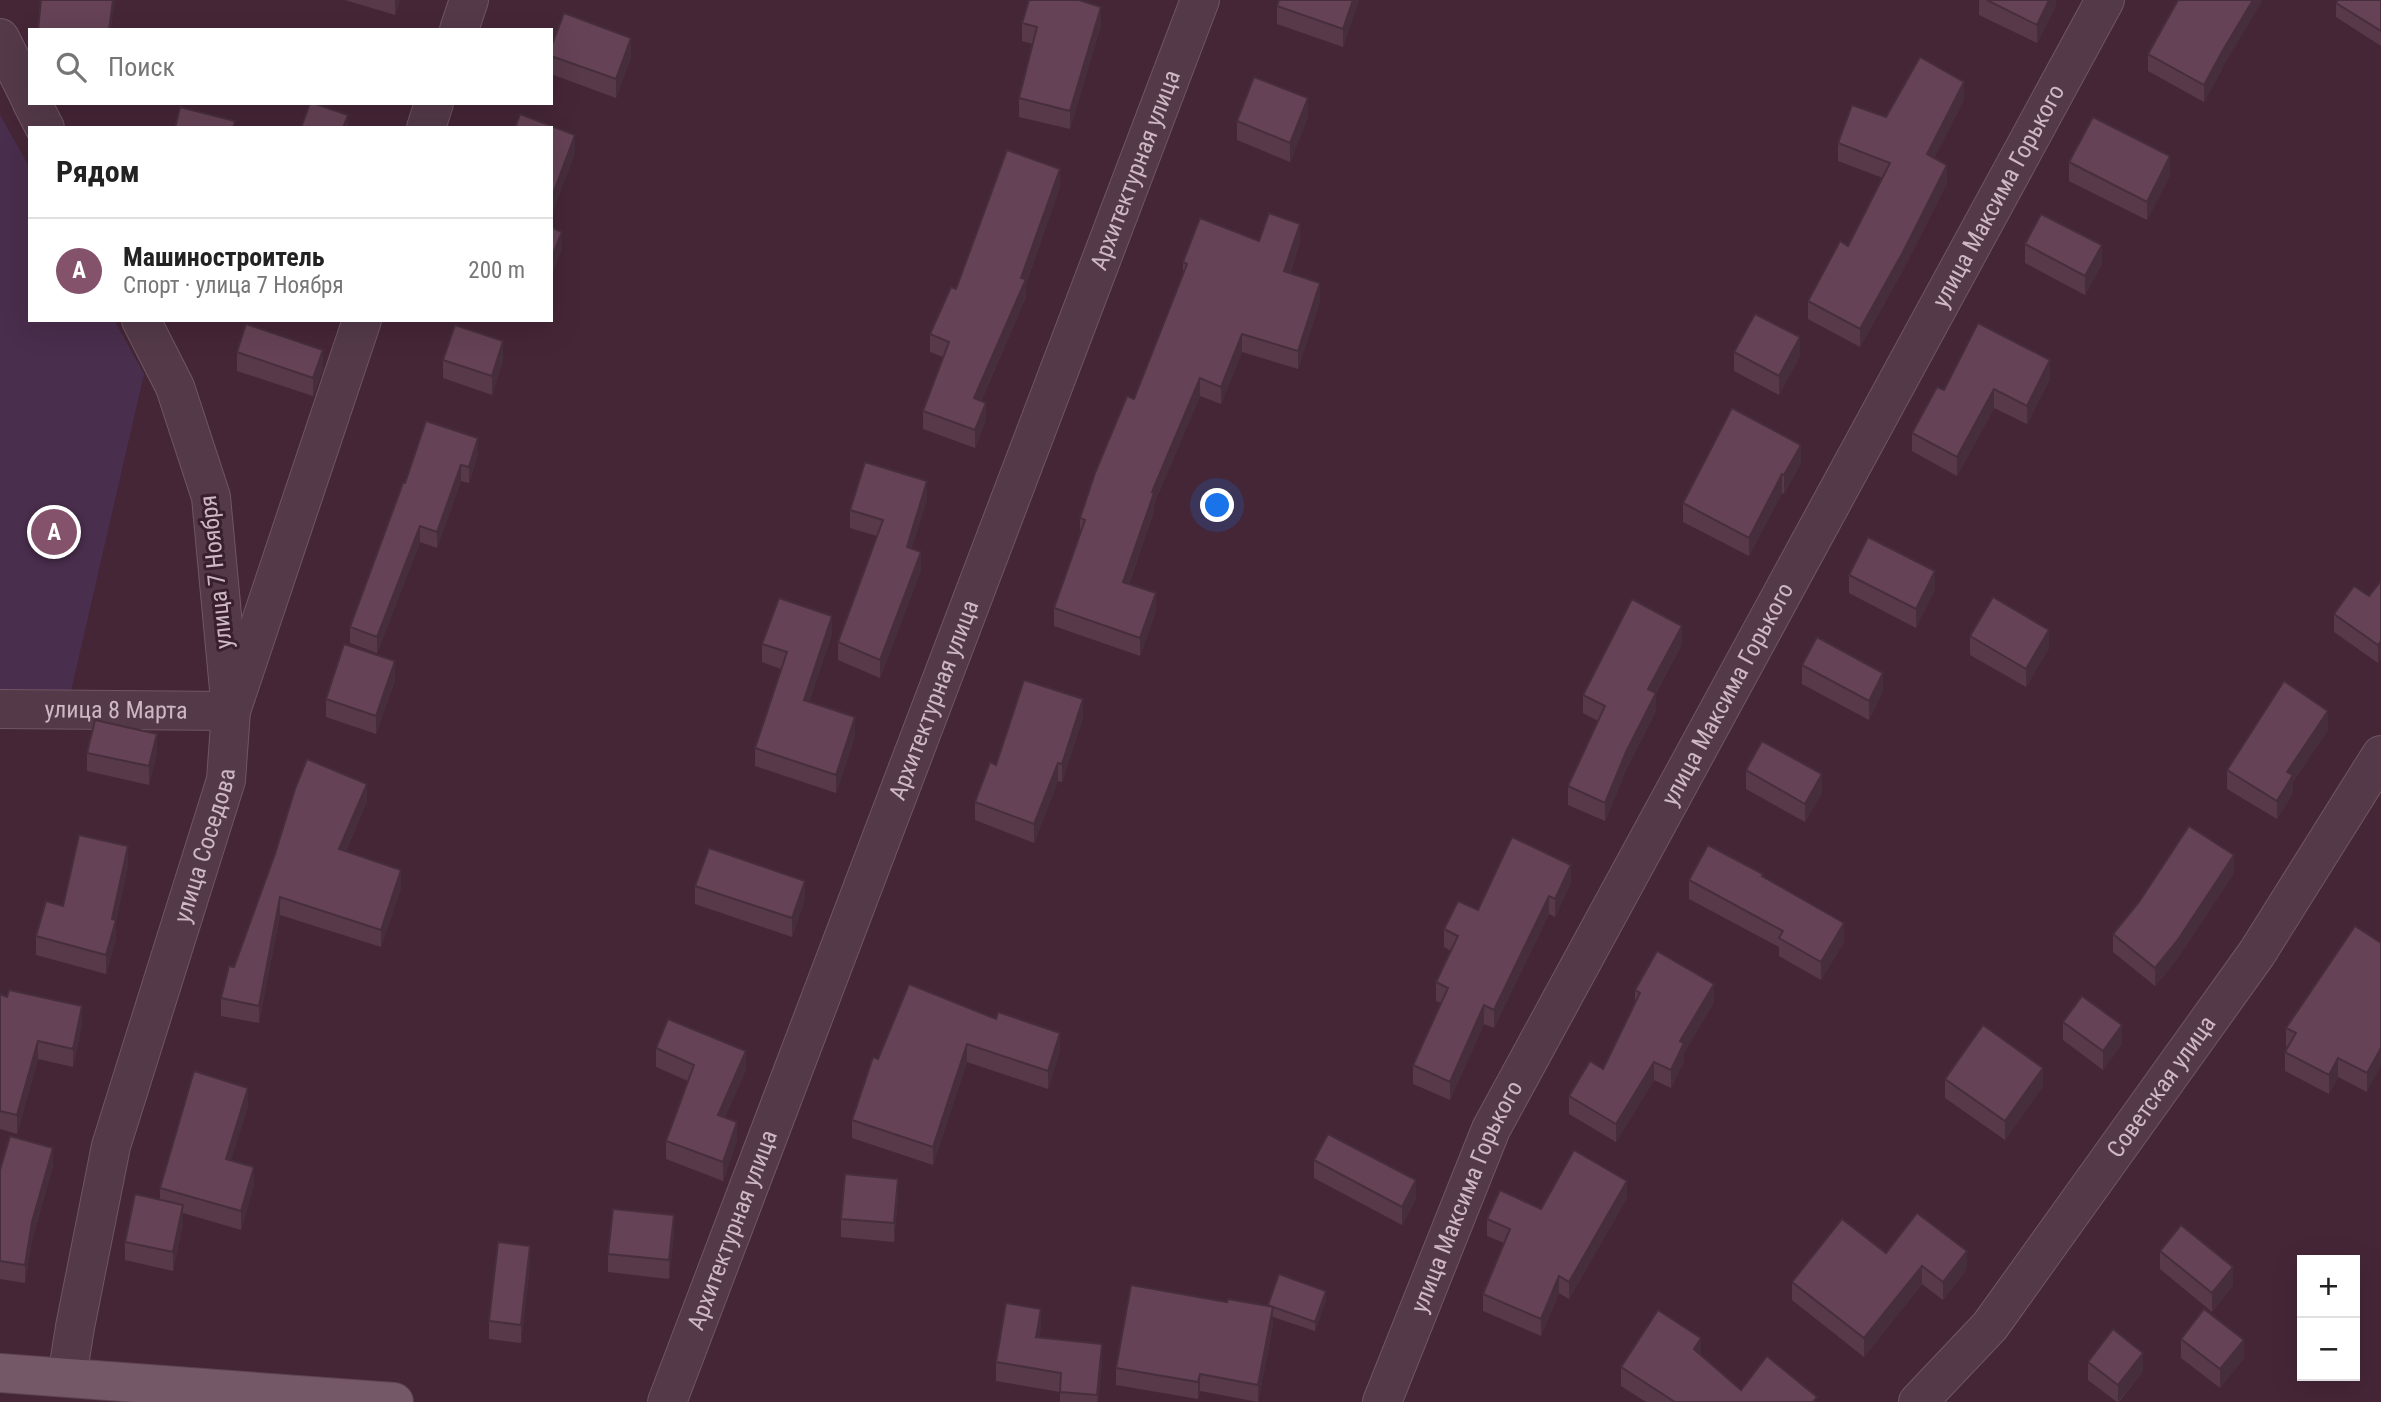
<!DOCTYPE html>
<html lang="ru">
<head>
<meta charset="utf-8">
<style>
	body { margin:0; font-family:"Roboto Condensed",sans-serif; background:#f6f6f6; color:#222 }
	.controls { position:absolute; right:21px; bottom:21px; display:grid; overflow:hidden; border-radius:0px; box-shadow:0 7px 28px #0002 }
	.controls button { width:63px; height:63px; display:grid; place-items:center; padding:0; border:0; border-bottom:2px solid #e0e0e0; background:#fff; color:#222; font:35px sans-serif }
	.you { position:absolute; left:1218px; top:506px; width:24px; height:24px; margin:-18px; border:5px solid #fff; border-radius:50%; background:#1a73e8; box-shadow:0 0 0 10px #1a73e833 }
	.badge { display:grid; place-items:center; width:46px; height:46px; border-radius:50%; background:#85526c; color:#fff; font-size:23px; font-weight:700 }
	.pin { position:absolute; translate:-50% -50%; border:4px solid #fff; box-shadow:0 2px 7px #0006 }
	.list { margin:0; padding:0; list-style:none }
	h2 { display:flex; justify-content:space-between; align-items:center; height:91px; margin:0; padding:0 28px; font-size:30px }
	h2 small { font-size:23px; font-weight:400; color:#767676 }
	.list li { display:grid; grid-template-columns:46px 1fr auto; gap:21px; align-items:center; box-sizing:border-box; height:105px; padding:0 28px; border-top:2px solid #e0e0e0 }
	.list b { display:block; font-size:26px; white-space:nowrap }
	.list p { margin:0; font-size:23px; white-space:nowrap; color:#767676 }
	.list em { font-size:23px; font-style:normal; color:#767676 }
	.icon { flex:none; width:38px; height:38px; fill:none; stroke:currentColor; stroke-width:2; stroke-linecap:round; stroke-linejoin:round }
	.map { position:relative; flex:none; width:2381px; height:1402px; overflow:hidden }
	.search { position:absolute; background:#fff; box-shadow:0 7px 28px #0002; left:28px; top:28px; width:525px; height:77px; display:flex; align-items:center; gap:18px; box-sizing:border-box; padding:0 24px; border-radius:0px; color:#767676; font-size:26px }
	.panel { position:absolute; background:#fff; box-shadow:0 7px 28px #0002; left:28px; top:126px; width:525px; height:196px; border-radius:0px }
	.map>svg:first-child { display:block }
	.green { fill:#4a2e4d }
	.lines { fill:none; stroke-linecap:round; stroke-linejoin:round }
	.minor-casing { stroke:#6f5663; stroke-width:40 }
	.major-casing { stroke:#5e4452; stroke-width:40 }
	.minor { stroke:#543a49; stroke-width:38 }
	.major { stroke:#745868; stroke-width:38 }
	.wall { fill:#573949 }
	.shaded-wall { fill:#472e3c }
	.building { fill:#654255; stroke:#472e3c; stroke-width:2 }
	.labels { text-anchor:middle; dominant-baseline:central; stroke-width:6; stroke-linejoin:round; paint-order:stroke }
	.street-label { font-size:24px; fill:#ceb8c3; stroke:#3a1f2e }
</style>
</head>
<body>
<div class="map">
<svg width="2381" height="1402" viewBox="0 0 2381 1402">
	<rect width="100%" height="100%" fill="#452637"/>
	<path class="green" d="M0,115L30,168V320H114L144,374L71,691L0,689Z"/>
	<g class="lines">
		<defs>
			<g id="minor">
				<path d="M459,30L469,0"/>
				<path d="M0,38L30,98"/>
				<path d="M32,103L45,128"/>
				<path d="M426,128L434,103"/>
				<path id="s1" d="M0,709L231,711L211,497L175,387L141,320"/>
				<path id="s2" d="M67,1377L75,1327L111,1146L226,780L231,711L362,320"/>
				<path id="s3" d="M667,1402L1200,0"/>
				<path id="s4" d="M1382,1402L1491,1129L2105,0"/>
				<path id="s5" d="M1918,1402L1990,1326L2257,953L2381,755"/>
			</g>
			<path id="major" d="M0,1373L394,1402"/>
		</defs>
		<use href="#minor" class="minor-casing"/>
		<use href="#major" class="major-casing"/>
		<use href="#minor" class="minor"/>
		<use href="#major" class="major"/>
	</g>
	<g class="wall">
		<path d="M345,0H400L395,15Z"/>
		<path d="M1359,0L1343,47L1277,24V6Z"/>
		<path d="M1979,0H2056V5L2037,43L1979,15Z"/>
		<path d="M2381,0V46L2336,17V3Z"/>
		<path d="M1022,23L1101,25L1070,129L1019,117V98L1033,44L1022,41Z"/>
		<path d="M551,48L631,57L616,98L551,74Z"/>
		<path d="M2148,54L2223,67L2204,102L2148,71Z"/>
		<path d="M1964,100L1934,158L1947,183L1903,270L1860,347L1808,319V301L1848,246L1883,178L1838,161V143L1886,117Z"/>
		<path d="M1308,117L1290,162L1237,140V121Z"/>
		<path d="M2069,162L2170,175L2147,220L2069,181Z"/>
		<path d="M1060,187L1026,284V297L981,401L986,420L975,448L923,429V411L943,357L930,352V334L956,289Z"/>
		<path d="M1259,241L1300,242L1290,273L1320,301L1298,369L1242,352L1221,404L1200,396L1154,504V511L1129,584L1156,611L1140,656L1054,626V608L1080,536V518L1134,399L1183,274V262Z"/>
		<path d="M2025,244L2102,264L2085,295L2025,263Z"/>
		<path d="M237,352L323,369L313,396L237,371Z"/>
		<path d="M1734,352L1800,356L1779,395L1734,371Z"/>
		<path d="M443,360H503L492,395L443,378Z"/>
		<path d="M2050,379L2027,424L1994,408L1957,476L1912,451V433L1944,390Z"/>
		<path d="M478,454L469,483L461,481L437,548L420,542L377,653L350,643V627L405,483Z"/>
		<path d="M1801,463L1784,494L1782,493L1749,556L1683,522V503Z"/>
		<path d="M927,499L911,549L921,570L880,678L838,660V642L877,536L850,528V510Z"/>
		<path d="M1849,575L1935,589L1916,628L1849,593Z"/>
		<path d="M2381,581L2378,663L2334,632V614L2369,596Z"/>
		<path d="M832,634L809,702L855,736L836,793L755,766V748L781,669L762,662V644Z"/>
		<path d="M1970,636L2049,648L2026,687L1970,655Z"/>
		<path d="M1682,644L1656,693V711L1626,770L1605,821L1568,805V786L1598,721L1583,713V695Z"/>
		<path d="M1802,665L1883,691L1869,720L1802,684Z"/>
		<path d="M395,680L376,734L326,717V699Z"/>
		<path d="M1083,718L1062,782L1058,781L1034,843L975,820V802L996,765Z"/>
		<path d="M2328,730L2293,782V793L2277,819L2227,789V770Z"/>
		<path d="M87,753H157L149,785L87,771Z"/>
		<path d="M1746,770L1822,793L1805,822L1746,789Z"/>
		<path d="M367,801L346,851L401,888L381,947L280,915L259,1023L221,1016V998L234,967L275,854Z"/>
		<path d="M128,865L116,921V939L106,974L36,955V936L63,906Z"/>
		<path d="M2234,873L2177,959L2155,986L2113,952V934Z"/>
		<path d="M1763,877L1844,942L1821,980L1779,956V947L1689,899V880Z"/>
		<path d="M1571,883L1555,917L1549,914L1494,1028L1484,1024L1450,1100L1413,1084V1065L1441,1003L1436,1001V982L1451,951L1444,947V929L1478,910Z"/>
		<path d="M695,886L805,899L792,937L695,904Z"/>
		<path d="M2381,943L2367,1092L2338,1077L2329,1094L2285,1071V1052L2288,1047L2286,1046V1028Z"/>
		<path d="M909,984L1060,1051L1048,1089L967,1062L933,1165L852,1138V1120Z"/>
		<path d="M1635,990L1714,1002L1684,1053V1061L1671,1088L1654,1080L1616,1142L1569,1114V1096L1603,1069L1635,1003Z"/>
		<path d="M0,994L82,1025L73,1067L38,1059L17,1134L0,1129Z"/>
		<path d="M2063,1022L2122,1044L2103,1070L2063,1040Z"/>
		<path d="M656,1048L746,1070L725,1117L737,1140L723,1181L666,1159V1141L688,1081L656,1067Z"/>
		<path d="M1945,1079L2043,1086L2005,1140L1945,1098Z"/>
		<path d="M248,1106L231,1160L254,1185L241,1230L183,1213V1223L173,1271L125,1260V1242L160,1200V1188Z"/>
		<path d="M1314,1160L1416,1199L1402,1225L1314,1178Z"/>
		<path d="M53,1166L32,1240L25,1283L0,1279V1170Z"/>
		<path d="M898,1197L894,1242L841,1237V1219Z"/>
		<path d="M1627,1198L1569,1299L1559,1293L1541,1336L1483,1311V1294L1504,1243L1487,1236V1219L1541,1209Z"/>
		<path d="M674,1234L669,1279L608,1272V1254Z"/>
		<path d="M2160,1251L2233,1285L2212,1312L2160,1269Z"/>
		<path d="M1886,1253L1967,1269L1943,1300L1922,1284L1864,1357L1792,1300V1282Z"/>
		<path d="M530,1264L521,1343L489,1339V1321Z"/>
		<path d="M1326,1300L1315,1331L1273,1317V1325L1258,1402L1200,1391L1198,1399L1116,1385V1368L1227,1302L1268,1306Z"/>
		<path d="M1041,1327L1039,1337L1102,1362L1098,1402H1060V1392L996,1381V1362Z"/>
		<path d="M2181,1339L2244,1358L2220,1388L2181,1358Z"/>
		<path d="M1701,1355L1741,1390L1817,1402H1646L1621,1386V1367Z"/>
		<path d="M2088,1362L2143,1371L2119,1402H2117L2088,1380Z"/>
	</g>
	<g class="shaded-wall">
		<path d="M113,0H115L111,30H109Z"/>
		<path d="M395,0H400L395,15Z"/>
		<path d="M1353,0H1359L1343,47V29Z"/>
		<path d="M2049,0H2056V5L2037,43V25Z"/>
		<path d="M2253,0H2263L2223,67L2204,102V85L2223,50Z"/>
		<path d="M1101,7V25L1070,129V111Z"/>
		<path d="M631,38V57L616,98V79Z"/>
		<path d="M1964,82V100L1927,172V154Z"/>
		<path d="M1308,98V117L1290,162V143Z"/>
		<path d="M348,115V128H343Z"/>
		<path d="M575,135V154L551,217V199Z"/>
		<path d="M2170,156V175L2147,220V202Z"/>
		<path d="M1947,165V183L1903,270L1860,347V329Z"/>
		<path d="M1060,169V187L1026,284V297L974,416V398L1021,278Z"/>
		<path d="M1300,224V242L1284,289V271Z"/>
		<path d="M562,232V250L551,277V259Z"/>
		<path d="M2102,245V264L2085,295V276Z"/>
		<path d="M1320,283V301L1298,369V351Z"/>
		<path d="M1242,334V352L1221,404V387Z"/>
		<path d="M1800,337V356L1779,395V376Z"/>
		<path d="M503,341V360L492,395V376Z"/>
		<path d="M323,350V369L313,396V378Z"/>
		<path d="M2050,360V379L2027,424V406Z"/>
		<path d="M1200,378V396L1154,504V511L1123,600V582L1152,492Z"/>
		<path d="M1994,389V408L1957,476V457Z"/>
		<path d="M986,403V420L975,448V430Z"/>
		<path d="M478,438V454L469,483V467Z"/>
		<path d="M1801,445V463L1784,494V475Z"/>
		<path d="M461,465V481L437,548V532Z"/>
		<path d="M1782,474V493L1749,556V538Z"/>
		<path d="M927,481V499L907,564V547Z"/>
		<path d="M420,526V542L377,653V637Z"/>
		<path d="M921,552V570L880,678V660Z"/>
		<path d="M1935,571V589L1916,628V609Z"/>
		<path d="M1156,593V611L1140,656V638Z"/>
		<path d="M832,616V634L804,719V700Z"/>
		<path d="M1682,626V644L1648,707V689Z"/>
		<path d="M2049,630V648L2026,687V669Z"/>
		<path d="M2381,641V659L2378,663V645Z"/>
		<path d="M395,661V680L376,734V716Z"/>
		<path d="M1883,673V691L1869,720V701Z"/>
		<path d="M1656,693V711L1626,770L1605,821V803L1626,752Z"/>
		<path d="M1083,699V718L1062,782V764Z"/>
		<path d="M2328,711V730L2293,782V793L2277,819V801L2287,772Z"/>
		<path d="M855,717V736L836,793V775Z"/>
		<path d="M157,734V753L149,785V766Z"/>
		<path d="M1058,763V781L1034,843V824Z"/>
		<path d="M1822,774V793L1805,822V804Z"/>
		<path d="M367,784V801L339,867V849Z"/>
		<path d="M128,846V865L116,921V939L106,974V955L112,919Z"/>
		<path d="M2234,855V873L2177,959L2155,986V968Z"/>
		<path d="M1571,865V883L1555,917V899Z"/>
		<path d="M401,870V888L381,947V930Z"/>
		<path d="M805,881V899L792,937V918Z"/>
		<path d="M1549,896V914L1494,1028V1010Z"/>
		<path d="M280,897V915L259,1023V1006Z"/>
		<path d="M1844,923V942L1821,980V962Z"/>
		<path d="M1714,984V1002L1684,1053V1061L1671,1088V1070L1680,1041Z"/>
		<path d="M1484,1005V1024L1450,1100V1082Z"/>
		<path d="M82,1006V1025L73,1067V1049Z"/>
		<path d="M2122,1025V1044L2103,1070V1051Z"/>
		<path d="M1060,1033V1051L1048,1089V1071Z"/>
		<path d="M38,1041V1059L17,1134V1115Z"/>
		<path d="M967,1044V1062L933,1165V1147Z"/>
		<path d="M2381,1048V1066L2367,1092V1073Z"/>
		<path d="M746,1051V1070L718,1133V1115Z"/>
		<path d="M2338,1058V1077L2329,1094V1075Z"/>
		<path d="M1654,1062V1080L1616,1142V1124Z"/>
		<path d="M2043,1068V1086L2005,1140V1121Z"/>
		<path d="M248,1088V1106L226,1177V1159Z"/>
		<path d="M737,1122V1140L723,1181V1162Z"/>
		<path d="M53,1148V1166L32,1240L25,1283V1265L32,1222Z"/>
		<path d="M254,1167V1185L241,1230V1211Z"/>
		<path d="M898,1179V1197L894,1242V1223Z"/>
		<path d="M1416,1180V1199L1402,1225V1207Z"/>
		<path d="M1627,1181V1198L1569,1299V1282Z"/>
		<path d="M183,1205V1223L173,1271V1252Z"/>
		<path d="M674,1215V1234L669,1279V1260Z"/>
		<path d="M530,1246V1264L521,1343V1325Z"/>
		<path d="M1967,1251V1269L1943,1300V1282Z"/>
		<path d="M1922,1266V1284L1864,1357V1338Z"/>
		<path d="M2233,1267V1285L2212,1312V1293Z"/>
		<path d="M1559,1276V1293L1541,1336V1319Z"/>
		<path d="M1326,1291V1300L1315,1331V1322Z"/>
		<path d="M1273,1307V1325L1258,1402V1385Z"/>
		<path d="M1041,1309V1327L1036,1355V1337Z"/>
		<path d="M1701,1338V1356L1694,1349Z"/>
		<path d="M2244,1340V1358L2220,1388V1369Z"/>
		<path d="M1102,1344V1362L1098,1402H1097Z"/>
		<path d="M2143,1353V1371L2118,1402V1385Z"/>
		<path d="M1200,1374V1391L1198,1399V1382Z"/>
	</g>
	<g class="building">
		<path d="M41,0H113L109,30H38Z"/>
		<path d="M1029,0H1079L1101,7L1070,111L1019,98L1037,27L1022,23Z"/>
		<path d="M1279,0H1353L1343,29L1277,6Z"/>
		<path d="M1987,0H2049L2037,25Z"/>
		<path d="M2178,0H2253L2223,50L2204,85L2148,54Z"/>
		<path d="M2338,0H2381V31L2336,3Z"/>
		<path d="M564,13L631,38L616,79L551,56V48Z"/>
		<path d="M1920,57L1964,82L1927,154L1947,165L1903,252L1860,329L1808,301L1840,241L1848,246L1890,163L1838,143L1852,105L1886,117Z"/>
		<path d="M1254,77L1308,98L1290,143L1237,121Z"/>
		<path d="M310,103H313L348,115L343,128H301Z"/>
		<path d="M180,107L235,121L233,128H175Z"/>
		<path d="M520,114L575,135L551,199V128H515Z"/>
		<path d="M2093,117L2170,156L2147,202L2069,162Z"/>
		<path d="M1007,150L1060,169L1021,278L1026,279L974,398L986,403L975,430L923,411L949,342L930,334L951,287L956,289Z"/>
		<path d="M1269,213L1300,224L1284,271L1320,283L1298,351L1242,334L1221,387L1200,378L1152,492L1154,493L1123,582L1156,593L1140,638L1054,608L1085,520L1080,518L1095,473L1127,396L1134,399L1187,264L1183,262L1200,218L1259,241Z"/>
		<path d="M2041,214L2102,245L2085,276L2025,244Z"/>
		<path d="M551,227L562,232L551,259Z"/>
		<path d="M1755,314L1800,337L1779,376L1734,352Z"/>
		<path d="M1978,323L2050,360L2027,406L1994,389L1957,457L1912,433L1937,387L1944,390Z"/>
		<path d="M246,324L323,350L313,378L237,352Z"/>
		<path d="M455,325L503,341L492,376L443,360Z"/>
		<path d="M1732,408L1801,445L1784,475L1782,474L1749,538L1683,503Z"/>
		<path d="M426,421L478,438L469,467L461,465L437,532L420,526L377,637L350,627L403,483H405Z"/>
		<path d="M865,462L927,481L907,547L921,552L880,660L838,642L883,520L850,510Z"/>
		<path d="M1868,537L1935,571L1916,609L1849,575Z"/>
		<path d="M2381,581V641L2378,645L2334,614L2354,586L2369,596Z"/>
		<path d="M1993,597L2049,630L2026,669L1970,636Z"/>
		<path d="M779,598L832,616L804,700L855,717L836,775L755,748L787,652L762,644Z"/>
		<path d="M1632,599L1682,626L1648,689L1656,693L1626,752L1605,803L1568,786L1605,706L1583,695Z"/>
		<path d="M1817,637L1883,673L1869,701L1802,665Z"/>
		<path d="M344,644L395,661L376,716L326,699Z"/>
		<path d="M1024,680L1083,699L1062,764L1058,763L1034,824L975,802L990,762L996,765Z"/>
		<path d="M2284,681L2328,711L2287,772L2293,775L2277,801L2227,770Z"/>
		<path d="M95,720L157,734L149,766L87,753Z"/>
		<path d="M1762,741L1822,774L1805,804L1746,770Z"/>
		<path d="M307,759L367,784L339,849L401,870L381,930L280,897L259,1006L221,998L229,966L234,967L275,854L295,789Z"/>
		<path d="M2189,826L2234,855L2177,941L2155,968L2113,934L2139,902Z"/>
		<path d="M79,835L128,846L112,919L116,920L106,955L36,936L46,901L63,906Z"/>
		<path d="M1512,837L1571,865L1555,899L1549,896L1494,1010L1484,1005L1450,1082L1413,1065L1448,988L1436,982L1458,936L1444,929L1458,901L1478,910Z"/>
		<path d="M1708,845L1763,874L1762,876L1844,923L1821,962L1779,938L1783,931L1689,880Z"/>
		<path d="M709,848L805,881L792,918L695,886Z"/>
		<path d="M2355,926L2381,943V1048L2367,1073L2338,1058L2329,1075L2285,1052L2296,1033L2286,1028Z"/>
		<path d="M1657,951L1714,984L1680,1041L1684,1043L1671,1070L1654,1062L1616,1124L1569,1096L1590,1061L1603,1069L1640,993L1635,990Z"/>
		<path d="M909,984L996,1019L998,1012L1060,1033L1048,1071L967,1044L933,1147L852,1120L873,1057L878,1059Z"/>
		<path d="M9,990L82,1006L73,1049L38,1041L17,1115L0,1111V994L7,997Z"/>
		<path d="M2082,996L2122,1025L2103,1051L2063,1022Z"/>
		<path d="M668,1019L746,1051L718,1115L737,1122L723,1162L666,1141L694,1065L656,1048Z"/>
		<path d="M1983,1025L2043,1068L2005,1121L1945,1079Z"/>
		<path d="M194,1071L248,1088L226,1159L254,1167L241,1211L160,1188Z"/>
		<path d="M1328,1134L1416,1180L1402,1207L1314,1160Z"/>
		<path d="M10,1136L53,1148L32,1222L25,1265L0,1261V1170Z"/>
		<path d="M1574,1150L1627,1181L1569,1282L1559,1276L1541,1319L1483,1294L1510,1229L1487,1219L1500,1190L1541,1209Z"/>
		<path d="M845,1174L898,1179L894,1223L841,1219Z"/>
		<path d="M135,1194L183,1205L173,1252L125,1242Z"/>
		<path d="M613,1209L674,1215L669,1260L608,1254Z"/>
		<path d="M1917,1213L1967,1251L1943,1282L1922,1266L1864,1338L1792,1282L1842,1219L1886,1253Z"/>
		<path d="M2181,1225L2233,1267L2212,1293L2160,1251Z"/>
		<path d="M498,1242L530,1246L521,1325L489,1321Z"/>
		<path d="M1279,1274L1326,1291L1315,1322L1268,1305Z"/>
		<path d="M1131,1285L1227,1302L1228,1299L1273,1307L1258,1385L1200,1374L1198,1382L1116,1368Z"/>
		<path d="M1006,1303L1041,1309L1036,1337L1102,1344L1097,1395L1060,1392L1061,1373L996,1362Z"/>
		<path d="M2204,1309L2244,1340L2220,1369L2181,1339Z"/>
		<path d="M1658,1310L1701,1338L1694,1349L1741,1390L1767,1356L1817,1397L1813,1402H1675L1621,1367Z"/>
		<path d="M2113,1329L2143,1353L2118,1385L2088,1362Z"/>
	</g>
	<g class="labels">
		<g class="street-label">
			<text stroke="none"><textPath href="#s3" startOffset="1318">Архитектурная улица</textPath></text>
			<text stroke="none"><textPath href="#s4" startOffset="1356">улица Максима Горького</textPath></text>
			<text transform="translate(216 572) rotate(-96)">улица 7 Ноября</text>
			<text stroke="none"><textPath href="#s4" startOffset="789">улица Максима Горького</textPath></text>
			<text stroke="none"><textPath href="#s3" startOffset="751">Архитектурная улица</textPath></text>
			<text stroke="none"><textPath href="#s1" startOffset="116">улица 8 Марта</textPath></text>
			<text stroke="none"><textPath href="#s2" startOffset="550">улица Соседова</textPath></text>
			<text stroke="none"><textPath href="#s5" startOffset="399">Советская улица</textPath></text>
			<text stroke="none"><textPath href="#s4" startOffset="222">улица Максима Горького</textPath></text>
			<text stroke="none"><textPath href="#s3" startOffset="184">Архитектурная улица</textPath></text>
		</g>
	</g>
</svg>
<div class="controls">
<button>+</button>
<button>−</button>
</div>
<div class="you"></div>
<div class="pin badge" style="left:54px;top:532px">A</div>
<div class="search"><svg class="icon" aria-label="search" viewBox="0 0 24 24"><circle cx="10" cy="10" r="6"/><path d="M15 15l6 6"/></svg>Поиск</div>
<section class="panel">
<h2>Рядом<small></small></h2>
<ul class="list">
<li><span class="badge">A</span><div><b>Машиностроитель</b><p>Спорт · улица 7 Ноября</p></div><em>200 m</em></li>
</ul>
</section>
</div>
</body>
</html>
